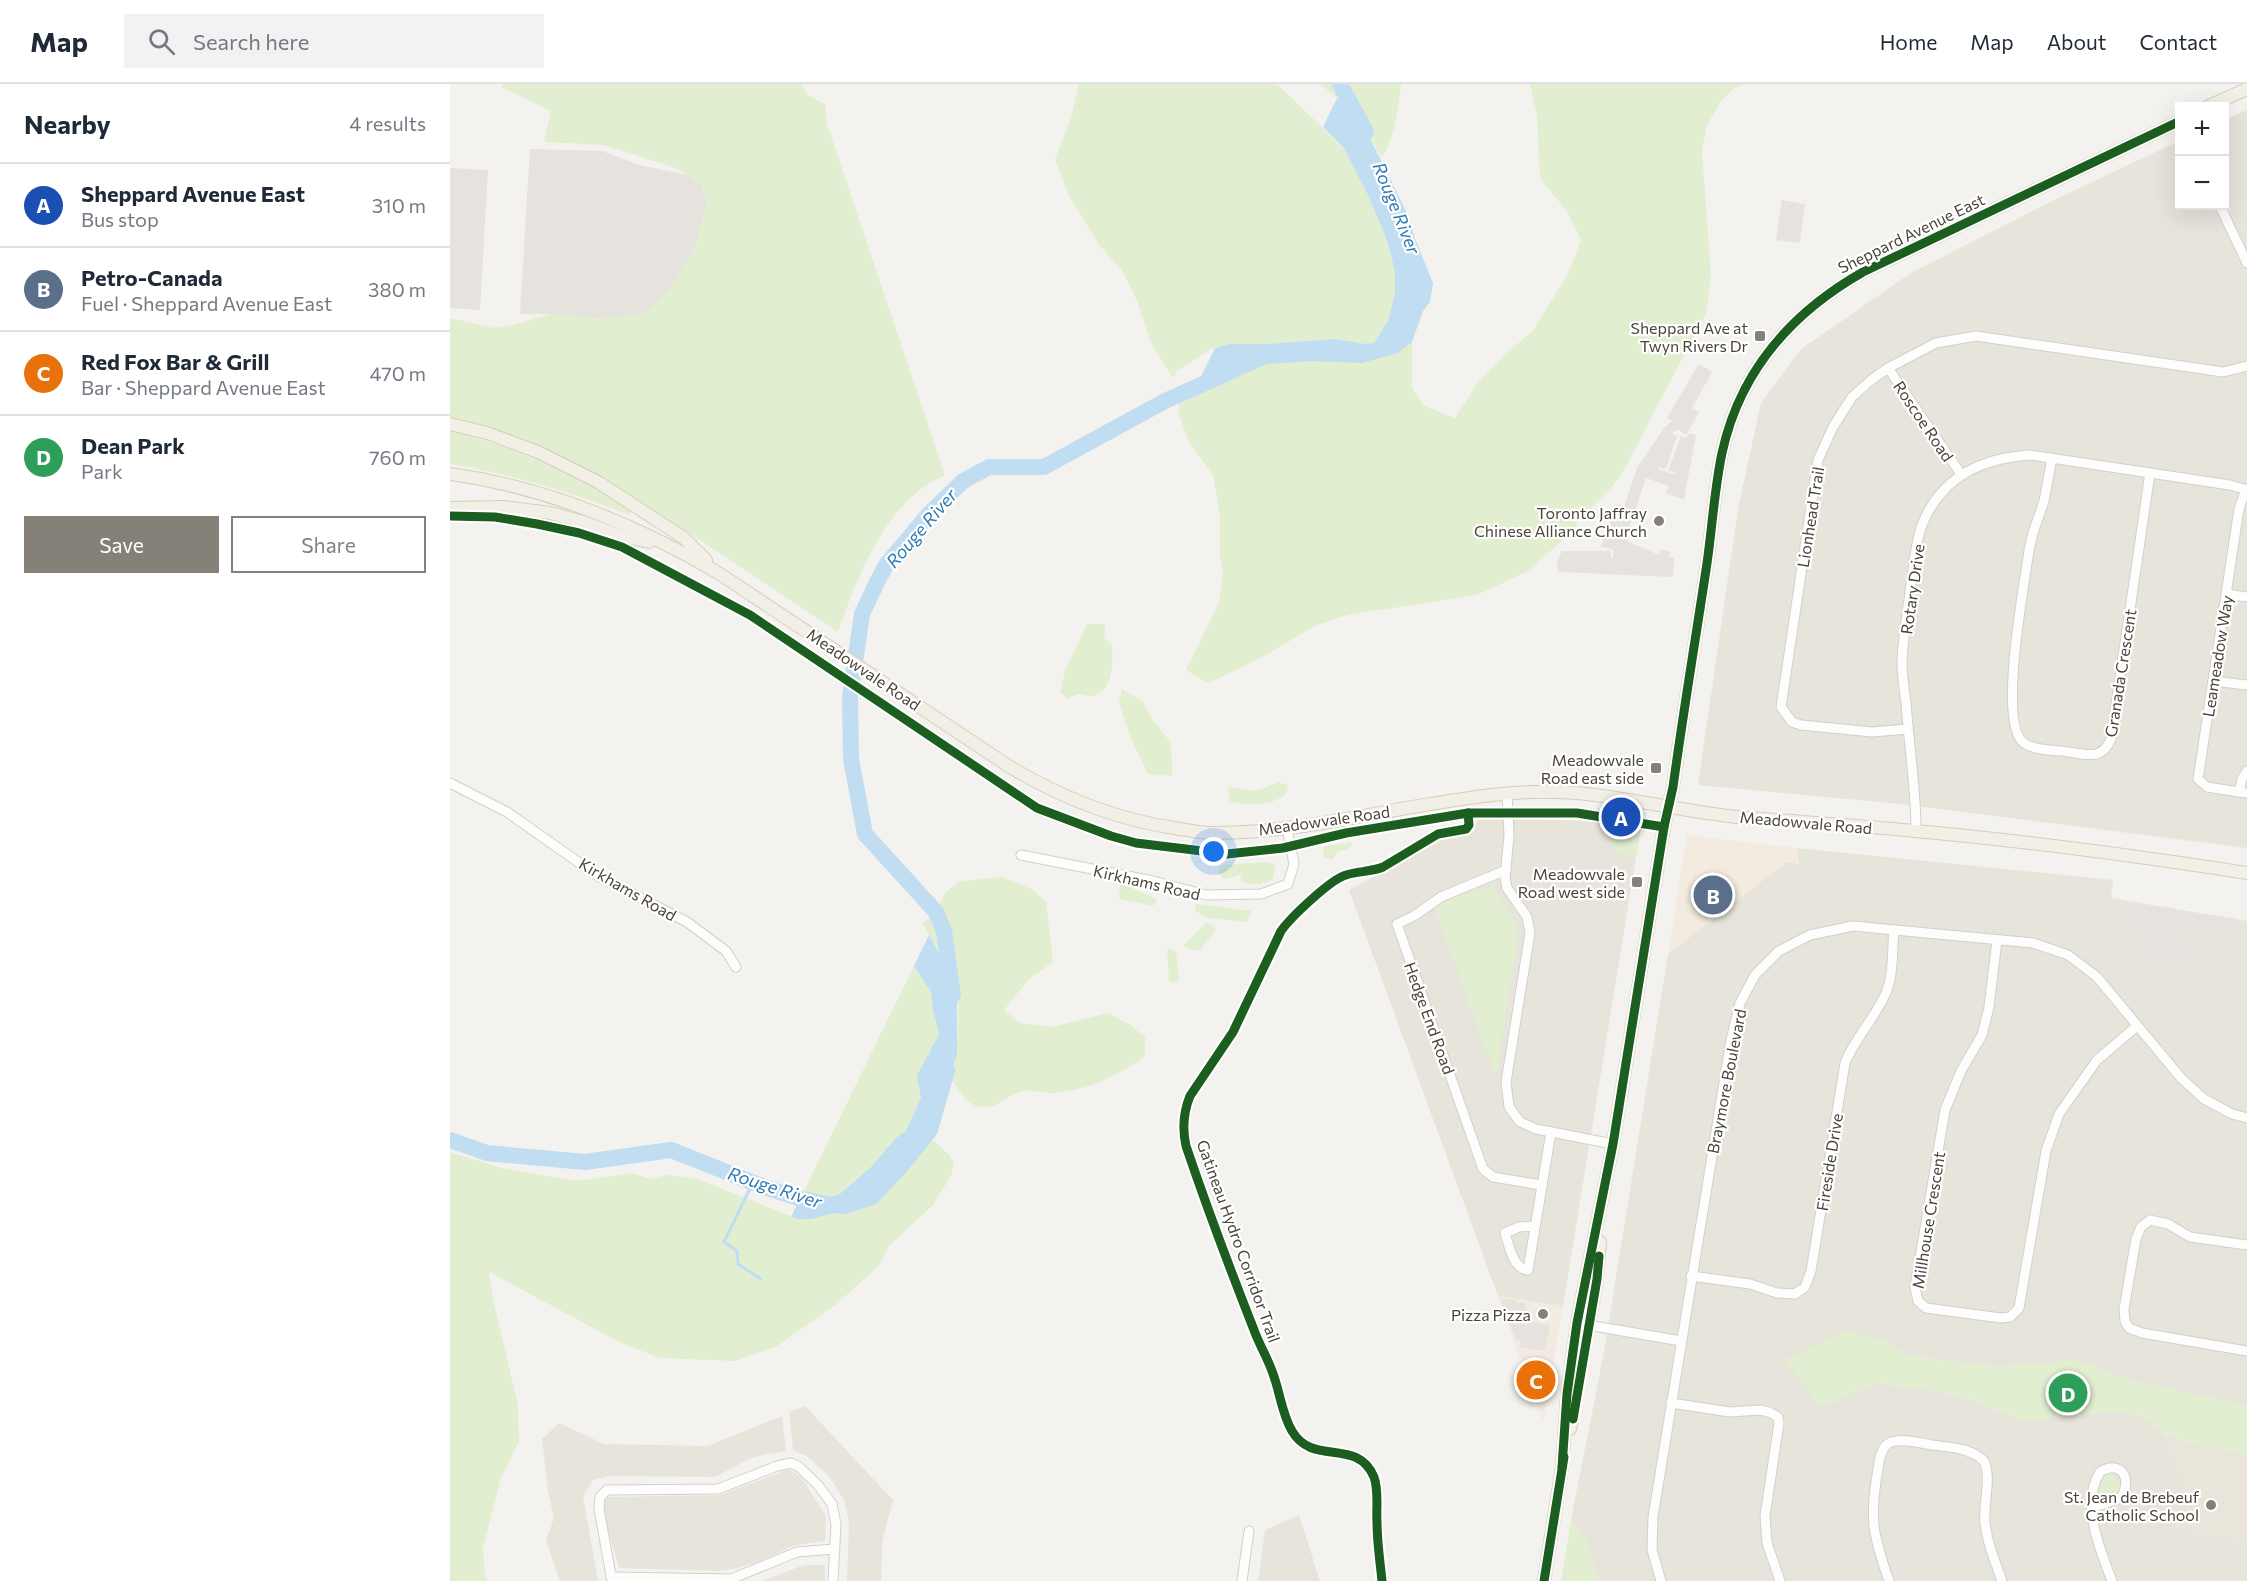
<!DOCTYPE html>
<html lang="en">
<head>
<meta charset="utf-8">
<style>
	body { margin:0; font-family:Commissioner,sans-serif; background:#f2f2f3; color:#1f2937 }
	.controls { position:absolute; right:18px; top:18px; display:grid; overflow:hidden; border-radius:0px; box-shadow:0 6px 24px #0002 }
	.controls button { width:54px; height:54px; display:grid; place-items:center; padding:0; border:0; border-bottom:2px solid #e0e1e3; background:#fff; color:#1f2937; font:30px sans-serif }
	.you { position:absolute; left:764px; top:768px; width:21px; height:21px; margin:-15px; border:4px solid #fff; border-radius:50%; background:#1a73e8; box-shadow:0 0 0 9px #1a73e833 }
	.badge { display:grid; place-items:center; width:39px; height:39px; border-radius:50%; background:#868178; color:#fff; font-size:20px; font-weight:700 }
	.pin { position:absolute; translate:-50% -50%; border:3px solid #fff; box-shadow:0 2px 6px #0006 }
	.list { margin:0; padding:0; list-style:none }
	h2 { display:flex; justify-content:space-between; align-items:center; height:78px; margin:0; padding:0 24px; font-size:26px }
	h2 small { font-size:20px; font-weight:400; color:#747a83 }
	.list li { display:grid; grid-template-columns:39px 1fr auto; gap:18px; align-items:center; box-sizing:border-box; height:84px; padding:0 24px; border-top:2px solid #e0e1e3 }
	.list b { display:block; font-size:22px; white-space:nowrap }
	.list p { margin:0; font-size:20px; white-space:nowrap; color:#747a83 }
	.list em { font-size:20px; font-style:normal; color:#747a83 }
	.actions { display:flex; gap:12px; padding:18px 24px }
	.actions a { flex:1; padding:14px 0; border:2px solid #868178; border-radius:0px; text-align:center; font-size:21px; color:#868178 }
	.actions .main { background:#868178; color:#fff }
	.icon { flex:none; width:33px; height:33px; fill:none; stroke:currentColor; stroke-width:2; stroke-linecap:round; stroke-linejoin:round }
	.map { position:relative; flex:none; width:1797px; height:1497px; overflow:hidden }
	header { display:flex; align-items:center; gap:36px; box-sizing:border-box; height:84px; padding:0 30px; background:#fff; border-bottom:2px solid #e0e1e3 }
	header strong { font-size:28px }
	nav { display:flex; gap:33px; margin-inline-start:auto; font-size:21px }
	.search { width:420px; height:54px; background:#f2f2f3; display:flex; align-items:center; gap:15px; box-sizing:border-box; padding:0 21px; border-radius:0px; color:#747a83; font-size:22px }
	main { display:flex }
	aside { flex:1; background:#fff }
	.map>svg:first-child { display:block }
	.residential { fill:#e7e4dc }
	.commercial { fill:#f3ebdf }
	.industrial { fill:#e6e2de }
	.education { fill:#eae5da }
	.green { fill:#e1eecf }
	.parking { fill:#e6e3df }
	.water { fill:#c0ddf1 }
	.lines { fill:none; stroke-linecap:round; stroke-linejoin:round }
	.stream { stroke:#c0ddf1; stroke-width:3 }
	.river { stroke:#c0ddf1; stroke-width:16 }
	.minor-casing { stroke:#d2d0cb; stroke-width:11 }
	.major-casing { stroke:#d6cebb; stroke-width:14 }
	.minor { stroke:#fdfdfc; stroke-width:9 }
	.major { stroke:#f2efe6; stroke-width:12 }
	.cycleway-casing { stroke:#fff; stroke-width:13 }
	.cycleway { stroke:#1b5e20; stroke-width:9 }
	.poi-dot { fill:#868178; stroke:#fff; stroke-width:2 }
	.labels { text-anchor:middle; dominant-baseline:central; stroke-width:4.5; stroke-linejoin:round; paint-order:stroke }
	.street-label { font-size:16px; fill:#4b4439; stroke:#fff }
	.poi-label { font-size:16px; fill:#4b4439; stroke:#fff; text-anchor:end }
	.water-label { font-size:18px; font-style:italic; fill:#2e7ab2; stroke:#fff }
</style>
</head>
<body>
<header>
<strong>Map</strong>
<div class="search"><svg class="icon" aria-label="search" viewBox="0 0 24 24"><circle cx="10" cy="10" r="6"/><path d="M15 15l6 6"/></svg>Search here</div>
<nav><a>Home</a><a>Map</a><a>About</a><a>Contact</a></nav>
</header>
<main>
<aside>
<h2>Nearby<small>4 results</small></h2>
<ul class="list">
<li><span class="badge" style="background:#1a4fb4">A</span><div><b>Sheppard Avenue East</b><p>Bus stop</p></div><em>310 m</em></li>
<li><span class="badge" style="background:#5c6f8a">B</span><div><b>Petro-Canada</b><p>Fuel · Sheppard Avenue East</p></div><em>380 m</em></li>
<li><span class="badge" style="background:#e8710a">C</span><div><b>Red Fox Bar &amp; Grill</b><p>Bar · Sheppard Avenue East</p></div><em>470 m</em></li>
<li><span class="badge" style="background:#2e9e5b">D</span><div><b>Dean Park</b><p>Park</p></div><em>760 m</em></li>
</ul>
<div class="actions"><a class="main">Save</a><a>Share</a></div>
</aside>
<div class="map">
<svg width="1797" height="1497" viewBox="0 0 1797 1497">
	<rect width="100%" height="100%" fill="#f4f2ee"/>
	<g class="residential">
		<path d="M1797,26V764L1450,720L1248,701L1288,425L1311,319L1351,265L1461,189L1604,116L1729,57L1730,122H1774L1775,36Z"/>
		<path d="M1035,733L1161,738L1191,743L1113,1222L1048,1212L899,806Z"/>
		<path d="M1347,764L1663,796L1661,814L1797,837V1321L1681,1297L1627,1276L1550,1283L1458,1272L1435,1256L1334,1276L1352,1296L1368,1321L1385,1318L1396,1311L1428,1299L1487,1307L1525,1317L1572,1337L1673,1327L1695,1334L1714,1349L1730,1395L1722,1446L1797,1459V1497H1149L1136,1457L1121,1436L1154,1268L1218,870L1336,778L1349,780Z"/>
		<path d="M355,1322L443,1416L432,1459L431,1497H397L399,1437L394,1416L379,1392L357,1372L343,1366L339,1328Z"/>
		<path d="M332,1332L336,1367L303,1373L265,1393L159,1392L143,1396L133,1412L148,1497H110L96,1457L104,1434L98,1407L92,1355L109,1339L154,1360L258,1362Z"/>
		<path d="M339,1385L352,1394L376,1432L375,1457L342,1462L320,1473L288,1484L269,1487L169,1484L152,1426L157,1413L270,1411Z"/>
		<path d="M849,1431L870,1497H808L815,1446Z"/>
		<path d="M354,1481H375V1497H312Z"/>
	</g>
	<g class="commercial">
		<path d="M1237,751L1347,764L1349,780L1336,778L1218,870Z"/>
		<path d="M1048,1212L1113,1222L1093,1338Z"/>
	</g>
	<path class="industrial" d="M80,65L152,67L189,81L237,91L251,101L257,118L244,166L221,204L193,230L151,235L100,230H70Z"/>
	<path class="education" d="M1714,1349L1738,1358L1797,1370V1459L1721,1446L1730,1395Z"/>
	<g class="green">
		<path d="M54,0H352L356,10L375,20L377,40L495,391C487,395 478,399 471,405C429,437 405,499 388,548L203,425L139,387L85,361L0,334V234L44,244L64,241L100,230L151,235L193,230L221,204L244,166L257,118L251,101L226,84L154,61L94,58L101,27L51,3Z"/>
		<path d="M629,0H827L893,63L917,109L937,156L945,188V208L939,235L924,259L916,260L885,255L818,260H779L761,265L727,287L723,294L700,257L688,219L672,186L650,162L618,110L605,75L621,34Z"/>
		<path d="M870,0H951C950,16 943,64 931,73L908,30Z"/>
		<path d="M1080,0H1296L1284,4L1271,17L1257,41L1252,67L1261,191L1256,229L1184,367L1171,392L1159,406L1136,429L1115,454L1078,487L1027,511L897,531L867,541L805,577L758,599L736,586L769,519L773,487L770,471V432L763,391L739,358L729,331V319L771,285L778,283C805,281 831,278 858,277C900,275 924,286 962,258V304L974,322L1005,334L1027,300L1055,270L1082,248L1118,190L1131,156L1116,126L1090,94L1087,32Z"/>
		<path d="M0,347C70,365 122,388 182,426L180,431C121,408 63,391 0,380Z"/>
		<path d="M637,540H655L654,554L662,561C663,577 664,608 642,612C637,613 631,610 627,610L618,615L610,608L615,587Z"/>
		<path d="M672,605L693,617L701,633L721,659L722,692L698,690L680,652L669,618Z"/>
		<path d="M828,698L838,701L836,710C820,723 800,721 780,718L778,704C786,703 791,705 798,706C807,708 821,702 828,698Z"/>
		<path d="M1161,738L1191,743L1186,773C1167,776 1155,755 1161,738Z"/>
		<path d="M903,758L900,764L887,768L883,775L874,773L873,763Z"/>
		<path d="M818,778L826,780L823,795C814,801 800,802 791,797V791L774,795L768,788L771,781Z"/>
		<path d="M552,793L583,806L596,818L603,878L578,896L554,926L570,939L601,943L658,929L679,940L695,953V972C669,992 634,1008 601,1009C592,1009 582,1006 573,1007C557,1009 548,1026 531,1023C515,1021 508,1004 500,992C508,965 513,920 502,894C495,875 482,857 473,840L485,827L497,807L511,797Z"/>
		<path d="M670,799L707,815L703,822L669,815Z"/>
		<path d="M1043,802C1049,818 1063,829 1069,846L1046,993L984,823L999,815Z"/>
		<path d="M745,820L802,827L796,838L756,834L746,827Z"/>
		<path d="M756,839L763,841L765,847L751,865L745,867L733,862Z"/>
		<path d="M717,865L724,866L726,868L729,895L726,899L719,897Z"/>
		<path d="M464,882L481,908L483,926L489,950L467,992L471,1014L456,1047L446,1054L420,1084L390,1110L381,1113L354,1107Z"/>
		<path d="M477,1050L499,1071L504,1079L501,1092L483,1121L438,1163L429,1182L384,1222L327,1262L285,1277L210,1274L171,1259L39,1188L43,1215L68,1321L69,1357L51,1394L33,1464L35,1493L38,1497H0V1068L51,1084L126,1097L182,1089L200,1095L217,1091L248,1095L348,1135L474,1059Z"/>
		<path d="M1389,1249H1403L1435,1256L1458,1272L1550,1283L1627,1276L1681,1297L1797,1321V1370L1738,1358L1711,1347L1695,1334L1673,1327L1572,1337L1525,1317L1487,1307L1428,1299L1396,1311L1385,1318L1367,1321L1352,1296L1334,1276Z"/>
		<path d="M1660,1390L1671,1398C1670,1410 1663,1411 1652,1414L1649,1412L1652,1394Z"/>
		<path d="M1121,1436L1136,1457L1149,1497H1111Z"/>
	</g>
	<g class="parking">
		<path d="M0,84L38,86L30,226L0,224Z"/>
		<path d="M1332,116L1355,120L1350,159L1326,156Z"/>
		<path d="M1249,280L1262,288L1242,324L1249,328L1236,351L1229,346L1225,347L1222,350L1227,352L1216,385L1208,383V385L1225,391V388L1218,387L1231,352L1237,354L1238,349L1246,351L1234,416L1216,409L1219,402L1196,394L1176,453L1177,457L1209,471L1211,465L1220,468L1218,472L1224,474L1223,493L1108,488L1107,477L1112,467H1160L1161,474H1163V466L1151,462L1166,420L1174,423L1187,384L1214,344L1222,337L1217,334Z"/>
		<path d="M1683,820L1788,835L1786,848L1770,846L1769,855L1757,854L1758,845L1738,842L1735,863L1751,866L1749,880L1691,872L1692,860L1689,859L1692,839L1687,838L1682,869L1674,868L1676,859L1668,857L1673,826L1682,827Z"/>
		<path d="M1059,1215L1066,1216L1068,1220L1074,1217L1079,1234L1073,1238L1076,1244L1078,1237L1100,1241L1095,1267L1070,1263L1071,1255L1066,1256L1051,1217Z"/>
	</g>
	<g class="water">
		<path d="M887,14L908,30L959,133L964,152L983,199L980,218L973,227L962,258L948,269L912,279L861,277L778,283L771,285L744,307L765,264L779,260H818L885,255L916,260L924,259L939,235L945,208V188L937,156L917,109L893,63L873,43Z"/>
		<path d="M479,851L502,893L507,911V970L500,992L486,1018L474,1059L454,1082L395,1126L361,1135H348L341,1133L354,1107L381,1113L390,1110L420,1084L446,1054L456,1047L471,1014L467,992L489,950L483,926L481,908L464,882Z"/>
	</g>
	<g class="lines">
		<path class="stream" d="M303,1098L274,1158L287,1167L288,1180L311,1195"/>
		<g class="river">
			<path d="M890,0L916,48"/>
			<path d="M503,911L494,847L486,828L415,750L401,675L400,613L412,530L427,498L436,481L479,430L513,397L539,383H594L715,317L813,273"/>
			<path d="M0,1056L37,1069L135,1078L221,1066L312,1102L363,1119L395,1122L422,1113L451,1082L480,1046L497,987"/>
		</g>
		<defs>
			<g id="minor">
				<path d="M1770,122L1797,179"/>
				<path d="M1438,284L1511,390"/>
				<path d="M1602,374L1594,417L1583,449L1579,466C1575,498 1547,641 1574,659C1586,667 1606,666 1619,668C1639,671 1652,676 1661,655L1700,389"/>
				<path d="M1776,510L1797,513"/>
				<path d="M1763,597L1797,601"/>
				<path d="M1458,645L1422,648L1351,641L1342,638L1331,623L1368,376L1383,343L1402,313L1420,297L1438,284L1486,259L1526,252L1773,288L1797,282"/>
				<path d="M1797,687L1792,695L1789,708L1797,709"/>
				<path d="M0,699L57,728L148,792L237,838L276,867L286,883"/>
				<path d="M1789,708L1757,703L1748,695L1789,425L1796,405"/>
				<path d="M1057,710L1059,751L1055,794L1057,804L1077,833L1080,849L1056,998L1059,1023L1070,1038L1086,1045L1163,1060"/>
				<path d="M1466,747C1466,704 1459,661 1456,619C1454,605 1452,591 1452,578C1453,552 1458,526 1461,500C1464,481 1465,460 1472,441C1491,393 1531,374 1580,371L1780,401L1797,406"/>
				<path d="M571,771L703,797L756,811L811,810L838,800L844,780L837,744"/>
				<path d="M1056,786L991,813L964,832L947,840L1033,1085L1043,1093L1091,1101"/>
				<path d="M1547,856L1539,923L1532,951L1511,987L1495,1026L1465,1203L1468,1217L1476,1224L1551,1234L1560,1233L1569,1224L1596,1067L1609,1030L1647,976L1687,942"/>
				<path d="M1085,1142L1069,1143L1055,1149C1059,1161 1063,1185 1078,1186L1101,1048"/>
				<path d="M1797,1161L1740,1153L1718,1140L1700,1136L1691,1143L1686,1155L1674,1225L1675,1237L1679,1244L1692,1249L1797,1267"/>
				<path d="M1241,1192L1300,1200L1327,1209L1345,1210L1355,1203L1361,1187L1395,979C1405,954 1424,935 1435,911C1444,892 1442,866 1444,846"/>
				<path d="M1132,1240L1231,1257"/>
				<path d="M1221,1319L1280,1328L1310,1326L1319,1328L1328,1333L1329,1339L1315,1432L1317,1459L1330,1497"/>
				<path d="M1642,1424L1671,1414C1683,1395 1671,1375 1650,1388C1630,1420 1650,1465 1662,1497"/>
				<path d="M161,1493L281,1495L347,1468L384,1465"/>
				<path d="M162,1497L149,1425L150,1413L157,1406L268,1405L327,1382L341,1379L348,1382L368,1401L382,1420L386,1440L383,1497"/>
				<path d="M792,1497L799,1447"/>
				<path d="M1211,1497L1202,1466L1203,1433L1281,956L1290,919L1305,891L1329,867L1360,851L1403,842L1583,859L1618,871L1647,893L1731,994L1754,1015L1782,1030L1797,1034"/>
				<path d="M1439,1497C1423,1451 1419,1435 1428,1385C1429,1376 1431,1362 1441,1358C1453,1354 1470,1359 1482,1361C1499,1363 1521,1364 1534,1377C1542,1396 1533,1417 1535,1438C1537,1458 1545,1478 1552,1497"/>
			</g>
			<g id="major">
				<path d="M1759,22L1797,5"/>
				<path d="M0,340L37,349L88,368L148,398L234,454L256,476"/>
				<path d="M0,390C96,403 187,441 270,490L560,683C612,714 664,735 724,744C737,746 750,749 762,749C828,749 892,736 956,724C1006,716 1056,706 1107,708C1168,710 1227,727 1288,733C1347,738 1406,741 1465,747C1576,757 1687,772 1797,789"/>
				<path d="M0,424L54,423L100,429L134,438L168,451L199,458"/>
				<path d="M1120,1345L1147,1195L1150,1158"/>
				<path d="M1112,1383L1117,1310L1127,1239L1163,1060L1214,743L1223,703C1233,630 1245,558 1256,486C1262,447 1264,407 1272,369C1290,286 1341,229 1413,188L1730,37"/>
				<path d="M1094,1497L1113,1377"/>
			</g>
		</defs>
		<use href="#minor" class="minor-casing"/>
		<use href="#major" class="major-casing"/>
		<use href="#minor" class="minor"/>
		<use href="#major" class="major"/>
		<defs>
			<g id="cycleway">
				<path d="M0,432L45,433L87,440L129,449L172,463L300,531L587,724L661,752L686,759L777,770L833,764L896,749L1018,729H1127L1214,743"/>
				<path d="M1123,1335L1147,1195L1149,1172"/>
				<path d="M1112,1383L1117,1310L1127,1239L1163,1060L1214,743L1223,703C1233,630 1245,558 1256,486C1262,447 1264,407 1272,369C1290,286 1341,229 1413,188L1730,37"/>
				<path d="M932,1497C930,1477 927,1458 927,1438C926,1424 929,1407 924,1393C907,1353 863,1383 842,1347C831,1328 830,1307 822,1287C817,1273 809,1260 804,1246C780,1185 757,1124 736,1062C732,1044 733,1029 740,1012L783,948L831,847C841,833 881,795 896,791C908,787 921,788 933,783L988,750L1016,745L1019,741L1018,729"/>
				<path d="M1094,1497L1114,1373"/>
			</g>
		</defs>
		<use href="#cycleway" class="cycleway-casing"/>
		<use href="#cycleway" class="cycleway"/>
	</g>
	<g class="poi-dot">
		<rect x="1304" y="246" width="12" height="12" rx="3"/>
		<circle cx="1209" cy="437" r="6"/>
		<rect x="1200" y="678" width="12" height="12" rx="3"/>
		<rect x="1181" y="792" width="12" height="12" rx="3"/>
		<circle cx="1093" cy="1230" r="6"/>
		<circle cx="1761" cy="1421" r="6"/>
	</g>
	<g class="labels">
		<g class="street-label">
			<text transform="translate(1461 149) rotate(-26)">Sheppard Avenue East</text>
			<text transform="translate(1474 337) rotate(56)">Roscoe Road</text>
			<text transform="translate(1360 433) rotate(-81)">Lionhead Trail</text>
			<text transform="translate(1462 505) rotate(-82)">Rotary Drive</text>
			<text transform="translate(1767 572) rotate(-81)">Leameadow Way</text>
			<text transform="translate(414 585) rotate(34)">Meadowvale Road</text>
			<text transform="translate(1670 589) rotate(-81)">Granada Crescent</text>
			<text transform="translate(874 736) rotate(-8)">Meadowvale Road</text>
			<text transform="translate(1356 738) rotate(5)">Meadowvale Road</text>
			<text transform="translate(697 798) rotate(13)">Kirkhams Road</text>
			<text transform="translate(178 805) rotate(30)">Kirkhams Road</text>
			<text transform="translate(980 934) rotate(70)">Hedge End Road</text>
			<text transform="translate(1276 997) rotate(-79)">Braymore Boulevard</text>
			<text transform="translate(1379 1078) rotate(-81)">Fireside Drive</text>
			<text transform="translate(1478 1136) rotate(-81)">Millhouse Crescent</text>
			<text transform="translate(789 1157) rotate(70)">Gatineau Hydro Corridor Trail</text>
		</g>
		<g class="poi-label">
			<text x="1298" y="243">Sheppard Ave at<tspan x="1298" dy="18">Twyn Rivers Dr</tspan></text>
			<text x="1197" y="428">Toronto Jaffray<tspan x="1197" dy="18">Chinese Alliance Church</tspan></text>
			<text x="1194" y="675">Meadowvale<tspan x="1194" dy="18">Road east side</tspan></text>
			<text x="1175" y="789">Meadowvale<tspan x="1175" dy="18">Road west side</tspan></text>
			<text x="1081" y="1230">Pizza Pizza</text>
			<text x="1749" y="1412">St. Jean de Brebeuf<tspan x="1749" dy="18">Catholic School</tspan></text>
		</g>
		<g class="water-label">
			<text transform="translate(947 124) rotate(68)">Rouge River</text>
			<text transform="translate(471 444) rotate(-49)">Rouge River</text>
			<text transform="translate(325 1103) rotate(18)">Rouge River</text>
		</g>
	</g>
</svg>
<div class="controls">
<button>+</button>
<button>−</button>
</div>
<div class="you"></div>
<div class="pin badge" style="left:1171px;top:733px;background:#1a4fb4">A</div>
<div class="pin badge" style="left:1263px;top:811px;background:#5c6f8a">B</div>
<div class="pin badge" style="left:1086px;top:1296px;background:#e8710a">C</div>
<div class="pin badge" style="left:1618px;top:1309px;background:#2e9e5b">D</div>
</div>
</main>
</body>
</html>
